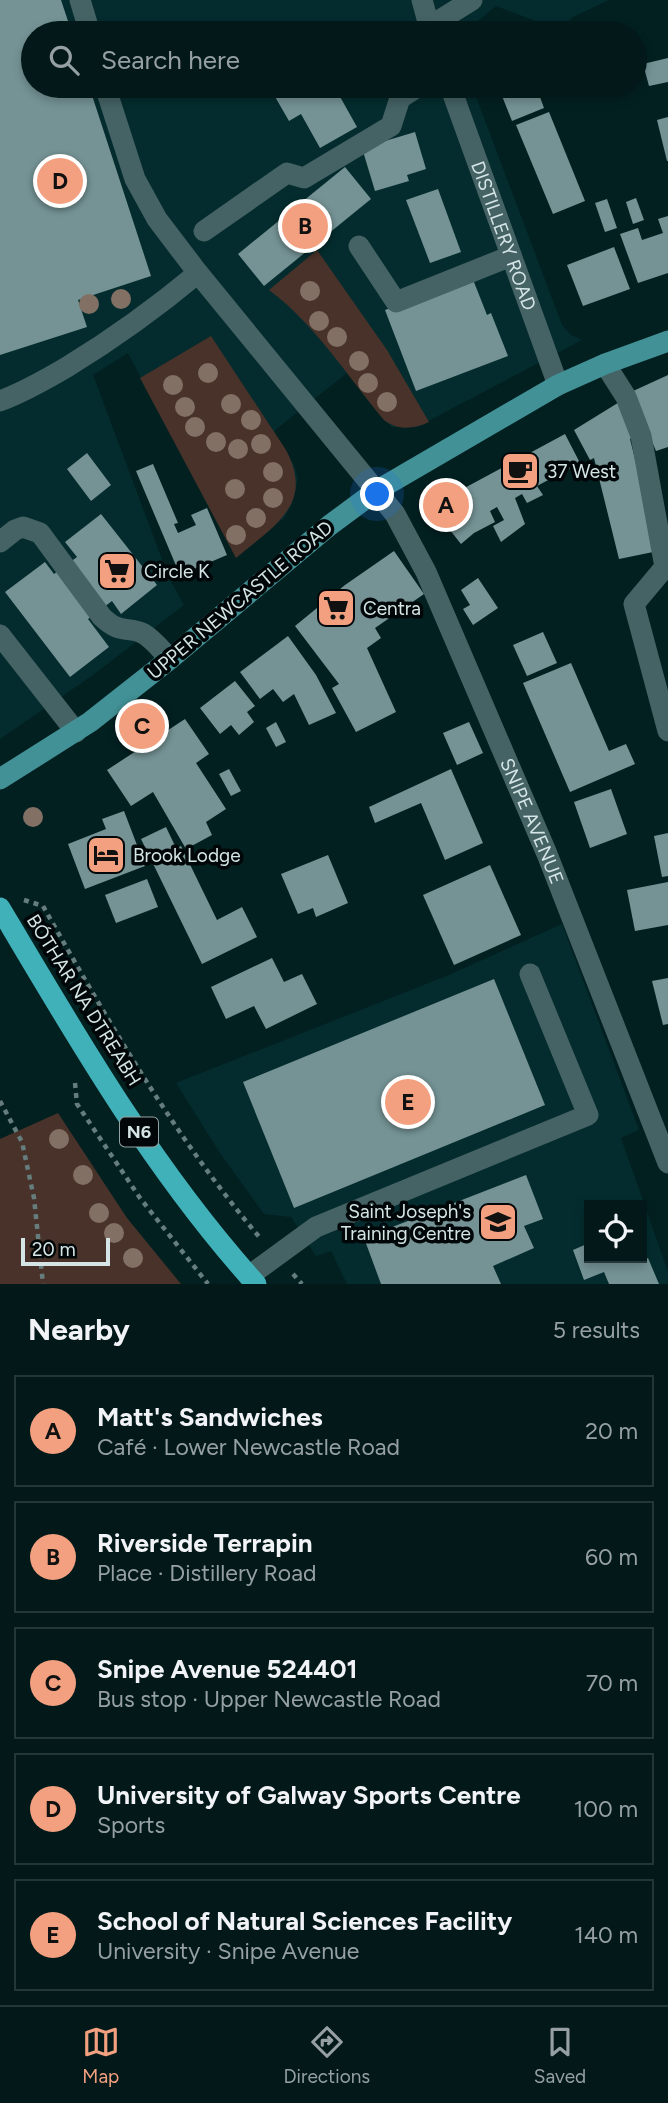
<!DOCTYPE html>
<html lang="en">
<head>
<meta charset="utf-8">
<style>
	body { margin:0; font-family:Figtree,sans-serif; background:#102526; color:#f1f3f6 }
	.controls { position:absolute; right:21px; bottom:21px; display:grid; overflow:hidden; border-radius:0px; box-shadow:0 4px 10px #0003 }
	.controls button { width:63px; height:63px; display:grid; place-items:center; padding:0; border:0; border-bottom:2px solid #233738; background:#021819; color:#f1f3f6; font:35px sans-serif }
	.scale { position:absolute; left:21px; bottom:18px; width:89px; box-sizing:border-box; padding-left:7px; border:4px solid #d5e5e6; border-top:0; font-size:19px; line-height:24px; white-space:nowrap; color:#d5e5e6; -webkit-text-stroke:5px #010708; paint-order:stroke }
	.you { position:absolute; left:378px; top:495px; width:24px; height:24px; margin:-18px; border:5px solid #fff; border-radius:50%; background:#1a73e8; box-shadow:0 0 0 10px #1a73e833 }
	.badge { display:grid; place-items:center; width:46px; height:46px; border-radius:50%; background:#f2a07f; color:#111; font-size:23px; font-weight:700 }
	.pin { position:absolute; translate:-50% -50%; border:4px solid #fff; box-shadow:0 2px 7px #0006 }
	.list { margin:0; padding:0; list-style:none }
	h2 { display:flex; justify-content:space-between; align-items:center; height:91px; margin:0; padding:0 28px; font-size:30px }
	h2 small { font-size:23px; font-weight:400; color:#96a0a2 }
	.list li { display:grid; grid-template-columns:46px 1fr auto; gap:21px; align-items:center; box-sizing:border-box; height:112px; margin:0 14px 14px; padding:0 14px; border:2px solid #233738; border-radius:0px }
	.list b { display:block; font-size:26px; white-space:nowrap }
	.list p { margin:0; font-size:23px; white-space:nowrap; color:#96a0a2 }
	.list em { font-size:23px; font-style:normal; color:#96a0a2 }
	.icon { flex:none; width:38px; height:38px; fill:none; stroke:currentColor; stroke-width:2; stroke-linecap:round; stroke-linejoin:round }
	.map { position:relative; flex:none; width:668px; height:1284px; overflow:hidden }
	.search { position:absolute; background:#021819; box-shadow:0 4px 10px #0003; left:21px; right:21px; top:21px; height:77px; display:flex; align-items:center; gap:18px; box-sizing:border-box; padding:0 24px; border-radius:38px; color:#96a0a2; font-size:26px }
	.sheet { height:721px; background:#021819 }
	nav { display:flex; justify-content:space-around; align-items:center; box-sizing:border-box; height:98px; border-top:2px solid #233738; background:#021819; font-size:19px; color:#96a0a2 }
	nav a { display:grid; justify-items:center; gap:4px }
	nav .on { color:#f2a07f }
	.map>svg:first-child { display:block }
	.built { fill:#042c2e; fill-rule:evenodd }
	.green { fill:#483229 }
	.building { fill:#759395 }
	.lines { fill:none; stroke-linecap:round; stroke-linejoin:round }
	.path { stroke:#667d7e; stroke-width:4.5; stroke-dasharray:5 5; stroke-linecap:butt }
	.minor { stroke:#456264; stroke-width:21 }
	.major { stroke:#429196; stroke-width:21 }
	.highway { stroke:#40b1b8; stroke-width:21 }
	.tree { fill:#827064 }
	.labels { text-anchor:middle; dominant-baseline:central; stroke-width:7; stroke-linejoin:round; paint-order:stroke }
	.shield { fill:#010708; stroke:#95a2a3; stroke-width:2 }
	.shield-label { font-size:18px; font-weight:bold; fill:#d5e5e6 }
	.street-label { font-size:19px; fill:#d5e5e6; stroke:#010708 }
	.poi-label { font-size:19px; fill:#d5e5e6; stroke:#010708; text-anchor:start }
</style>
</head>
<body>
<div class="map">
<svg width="668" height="1284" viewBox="0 0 668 1284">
	<rect width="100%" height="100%" fill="#032021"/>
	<g class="built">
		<path d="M0,0H609L573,17L559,30L496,6L463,33H33V86H472L562,325L571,335L582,340L417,427H392L384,420L347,373L274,431L294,465L298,479L292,504L284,518L236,558L128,353L93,375L169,578L184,605L93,675L0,739Z"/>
		<path d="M562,924L639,1130L621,1138L668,1272V1284H347L331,1251L316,1256L291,1217L264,1214L220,1153L176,1083L449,975ZM589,1205H642V1258H589Z"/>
	</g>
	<g class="green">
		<path d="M317,250L387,350L429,422C414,429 398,431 384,420C347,376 316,325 269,290Z"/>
		<path d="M211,336L286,450C315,504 274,526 236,558L140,378Z"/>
		<path d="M58,1113L127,1218L181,1284H0V1139Z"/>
	</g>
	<g class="building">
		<path d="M0,0H61L72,33H33V86H89L151,276L78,300L87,327L0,355Z"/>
		<path d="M668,58V82L649,86L643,64Z"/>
		<path d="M274,86H334L357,127L320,148L301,114L289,121L270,88Z"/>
		<path d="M498,86H536L544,108L512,121Z"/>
		<path d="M549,112L585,201L553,214L516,125Z"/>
		<path d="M668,117V161H667L657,120Z"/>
		<path d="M415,132L426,169L407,175L409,181L375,191L362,148Z"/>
		<path d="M345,167L371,199L264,286L238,254Z"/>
		<path d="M438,189L461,252L430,263L406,200Z"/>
		<path d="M636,198L644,220L633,224L626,202Z"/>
		<path d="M607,199L617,228L605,232L595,203Z"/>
		<path d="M668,216V273L638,283L620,234L638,228L642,240L663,233L658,219Z"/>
		<path d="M614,247L630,289L583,306L567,265Z"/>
		<path d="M472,277L487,315L491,313L508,356L416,391L385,310Z"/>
		<path d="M668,375V447L656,451L631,392Z"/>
		<path d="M621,401L636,435L630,439L658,551L619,559L594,458L590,460L574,430Z"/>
		<path d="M565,434L580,463L537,486L543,495L527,503L522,494L515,498L525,524L501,542L493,526L504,520L497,507L490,511L495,522L474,533L461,544L431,506Z"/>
		<path d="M87,453L111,485L91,501L67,469Z"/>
		<path d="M153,464L178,523L174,524L178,533L196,525L191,515L207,508L227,555L180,575L136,471Z"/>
		<path d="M101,514L157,585L121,614L112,601L88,619L109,647L70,677L5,592L45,562L54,574L77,557L65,542Z"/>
		<path d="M394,551L424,594L375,628L381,638L367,648L396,712L356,732L332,688L339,684L295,626L345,585Z"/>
		<path d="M478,578L498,608L473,625L463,609L470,605L461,590Z"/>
		<path d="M543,632L557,663L527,676L513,645Z"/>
		<path d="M288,636L316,675L336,713L309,725L294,694L283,702L273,689L260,699L240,672Z"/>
		<path d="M571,663L609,751L626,744L635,764L570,792L523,683Z"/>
		<path d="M235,681L255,706L247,712L254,722L239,735L231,725L220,734L200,708Z"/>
		<path d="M185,719L209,754L196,763L226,809L206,822L212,835L186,849L153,792L131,806L107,770Z"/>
		<path d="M276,722L286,742L276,747L266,728Z"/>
		<path d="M469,722L483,753L457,765L443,733Z"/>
		<path d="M229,769L241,791L231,796L219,774Z"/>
		<path d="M451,769L483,843L445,860L421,803L375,823L369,807Z"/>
		<path d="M611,789L627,834L590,848L574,802Z"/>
		<path d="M124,811L145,866L85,889L68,844L106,829L102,819Z"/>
		<path d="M166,827L176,848L181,846L217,920L242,907L257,937L202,964L141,839Z"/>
		<path d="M668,833V876L662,877L654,836Z"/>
		<path d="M328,855L348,903L316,917L313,908L298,914L281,874Z"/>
		<path d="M490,865L521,935L454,965L423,895Z"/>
		<path d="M147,879L158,907L116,923L105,895Z"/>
		<path d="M668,882V925L635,931L627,890Z"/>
		<path d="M272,958L284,982L302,974L317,1004L266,1029L254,1006L226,1019L211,987Z"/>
		<path d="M668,978V1024L663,1025L652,981Z"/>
		<path d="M494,979L545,1105L294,1208L243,1082Z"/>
		<path d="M526,1175L543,1219L524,1226L534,1248L493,1266L501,1284H381L364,1238Z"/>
		<path d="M589,1243V1258H642L643,1260L648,1258L659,1284H609L604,1272L584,1280L573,1250Z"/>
	</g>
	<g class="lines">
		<g class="path">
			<path d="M24,900L43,906C108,1021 175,1138 261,1239"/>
			<path d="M75,1083L77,1104L140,1198L208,1284"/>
			<path d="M0,1101L22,1142L34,1198L43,1284"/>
			<path d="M293,1274L302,1284"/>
		</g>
		<g class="minor">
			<path d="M80,0L90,33"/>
			<path d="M422,0L431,33"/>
			<path d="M419,33L472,0"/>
			<path id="s1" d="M105,86L135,179L157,219L198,273L395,514L426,572L547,854L668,1163"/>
			<path id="s2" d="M450,86L558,385"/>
			<path d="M204,231L287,173L304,178L391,126L400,98L419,86"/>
			<path d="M359,246L396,302L511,256"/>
			<path d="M605,364L626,397L641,436L665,567L634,604L668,731"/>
			<path d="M0,401C24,392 45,380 67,367C113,339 156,308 198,273"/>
			<path d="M0,542L15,530L23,527L40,533L102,617C122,636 128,625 144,634C154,640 162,651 170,659"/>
			<path d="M0,635L76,732"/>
			<path d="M249,1276L316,1227L588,1115L530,974"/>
		</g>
		<path class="major" d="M0,779L90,722L170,659L330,525L376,491L558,385L605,364L668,341"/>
		<path class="highway" d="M0,908C77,1038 154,1171 256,1284"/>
	</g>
	<g class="tree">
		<circle cx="310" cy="291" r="10"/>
		<circle cx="121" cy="299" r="10"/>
		<circle cx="89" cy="304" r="10"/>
		<circle cx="319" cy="321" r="10"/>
		<circle cx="337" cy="337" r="10"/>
		<circle cx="359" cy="361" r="10"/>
		<circle cx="208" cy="373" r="10"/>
		<circle cx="368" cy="383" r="10"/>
		<circle cx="173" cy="385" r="10"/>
		<circle cx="387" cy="402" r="10"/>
		<circle cx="231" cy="404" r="10"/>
		<circle cx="185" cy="407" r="10"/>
		<circle cx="251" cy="420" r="10"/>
		<circle cx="195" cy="427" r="10"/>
		<circle cx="216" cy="442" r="10"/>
		<circle cx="261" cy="444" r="10"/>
		<circle cx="238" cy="449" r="10"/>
		<circle cx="273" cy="472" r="10"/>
		<circle cx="235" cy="489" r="10"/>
		<circle cx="273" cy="498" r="10"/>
		<circle cx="256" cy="518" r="10"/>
		<circle cx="236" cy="535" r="10"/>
		<circle cx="33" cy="817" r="10"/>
		<circle cx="59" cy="1139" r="10"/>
		<circle cx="83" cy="1175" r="10"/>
		<circle cx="99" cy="1213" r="10"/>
		<circle cx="114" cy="1233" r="10"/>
		<circle cx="133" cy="1258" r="10"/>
	</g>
	<defs>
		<symbol id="cafe-square" viewBox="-11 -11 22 22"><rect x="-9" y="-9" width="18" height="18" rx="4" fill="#f2a07f" stroke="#010708"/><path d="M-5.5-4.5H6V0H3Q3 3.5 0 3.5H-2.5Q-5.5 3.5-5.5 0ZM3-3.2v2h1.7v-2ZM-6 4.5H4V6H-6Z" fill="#111"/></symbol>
		<symbol id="supermarket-square" viewBox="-11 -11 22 22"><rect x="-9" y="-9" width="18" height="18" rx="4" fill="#f2a07f" stroke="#010708"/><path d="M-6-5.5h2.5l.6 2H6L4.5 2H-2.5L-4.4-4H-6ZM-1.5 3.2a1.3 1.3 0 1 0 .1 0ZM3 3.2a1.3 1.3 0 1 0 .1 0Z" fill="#111"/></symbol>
		<symbol id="hotel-square" viewBox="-11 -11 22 22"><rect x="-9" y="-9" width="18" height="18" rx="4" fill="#f2a07f" stroke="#010708"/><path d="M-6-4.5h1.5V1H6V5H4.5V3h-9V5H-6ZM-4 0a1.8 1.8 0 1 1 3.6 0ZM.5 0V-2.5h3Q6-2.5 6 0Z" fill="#111"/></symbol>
		<symbol id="school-square" viewBox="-11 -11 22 22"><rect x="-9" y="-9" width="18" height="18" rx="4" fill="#f2a07f" stroke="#010708"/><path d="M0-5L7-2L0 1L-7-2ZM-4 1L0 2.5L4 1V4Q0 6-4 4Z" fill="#111"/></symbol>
	</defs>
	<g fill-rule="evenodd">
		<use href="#cafe-square" x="498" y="449" width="44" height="44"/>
		<use href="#supermarket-square" x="95" y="549" width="44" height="44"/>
		<use href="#supermarket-square" x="314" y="586" width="44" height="44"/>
		<use href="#hotel-square" x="84" y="833" width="44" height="44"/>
		<use href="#school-square" x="476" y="1200" width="44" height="44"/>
	</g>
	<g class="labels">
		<rect class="shield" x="120" y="1117.5" width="38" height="29" rx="5"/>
		<g class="shield-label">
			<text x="139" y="1132">N6</text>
		</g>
		<g class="street-label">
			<text stroke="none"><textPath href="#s2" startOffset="159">DISTILLERY ROAD</textPath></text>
			<text transform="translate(240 600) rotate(-40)">UPPER NEWCASTLE ROAD</text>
			<text stroke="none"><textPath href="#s1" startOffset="859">SNIPE AVENUE</textPath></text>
			<text transform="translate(84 1000) rotate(58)">BÓTHAR NA DTREABH</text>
		</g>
		<g class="poi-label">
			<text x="547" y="471">37 West</text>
			<text x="144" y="571">Circle K</text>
			<text x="363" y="608">Centra</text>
			<text x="133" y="855">Brook Lodge</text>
			<text x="471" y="1211" text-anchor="end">Saint Joseph's<tspan x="471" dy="22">Training Centre</tspan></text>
		</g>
	</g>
</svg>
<div class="controls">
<button><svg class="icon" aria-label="locate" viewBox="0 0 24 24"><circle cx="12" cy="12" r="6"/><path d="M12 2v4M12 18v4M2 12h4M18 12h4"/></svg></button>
</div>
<div class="scale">20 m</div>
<div class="you"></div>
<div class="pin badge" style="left:446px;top:505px">A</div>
<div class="pin badge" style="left:305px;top:226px">B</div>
<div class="pin badge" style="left:142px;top:726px">C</div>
<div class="pin badge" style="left:60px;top:181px">D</div>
<div class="pin badge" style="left:408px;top:1102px">E</div>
<div class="search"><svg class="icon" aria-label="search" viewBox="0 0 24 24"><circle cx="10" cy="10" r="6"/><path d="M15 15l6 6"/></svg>Search here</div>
</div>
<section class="sheet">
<h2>Nearby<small>5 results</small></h2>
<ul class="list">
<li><span class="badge">A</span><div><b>Matt's Sandwiches</b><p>Café · Lower Newcastle Road</p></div><em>20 m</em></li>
<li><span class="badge">B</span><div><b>Riverside Terrapin</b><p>Place · Distillery Road</p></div><em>60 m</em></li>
<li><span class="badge">C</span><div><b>Snipe Avenue 524401</b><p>Bus stop · Upper Newcastle Road</p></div><em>70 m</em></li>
<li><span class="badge">D</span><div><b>University of Galway Sports Centre</b><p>Sports</p></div><em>100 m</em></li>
<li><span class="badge">E</span><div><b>School of Natural Sciences Facility</b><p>University · Snipe Avenue</p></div><em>140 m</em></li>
</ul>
</section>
<nav>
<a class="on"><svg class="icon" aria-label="map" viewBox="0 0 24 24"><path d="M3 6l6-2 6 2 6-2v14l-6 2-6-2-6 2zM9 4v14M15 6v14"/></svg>Map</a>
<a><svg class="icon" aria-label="directions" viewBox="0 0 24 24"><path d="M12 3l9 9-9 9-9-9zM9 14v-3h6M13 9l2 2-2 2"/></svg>Directions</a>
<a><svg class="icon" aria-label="saved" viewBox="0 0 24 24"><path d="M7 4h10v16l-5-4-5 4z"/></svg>Saved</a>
</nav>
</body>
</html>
